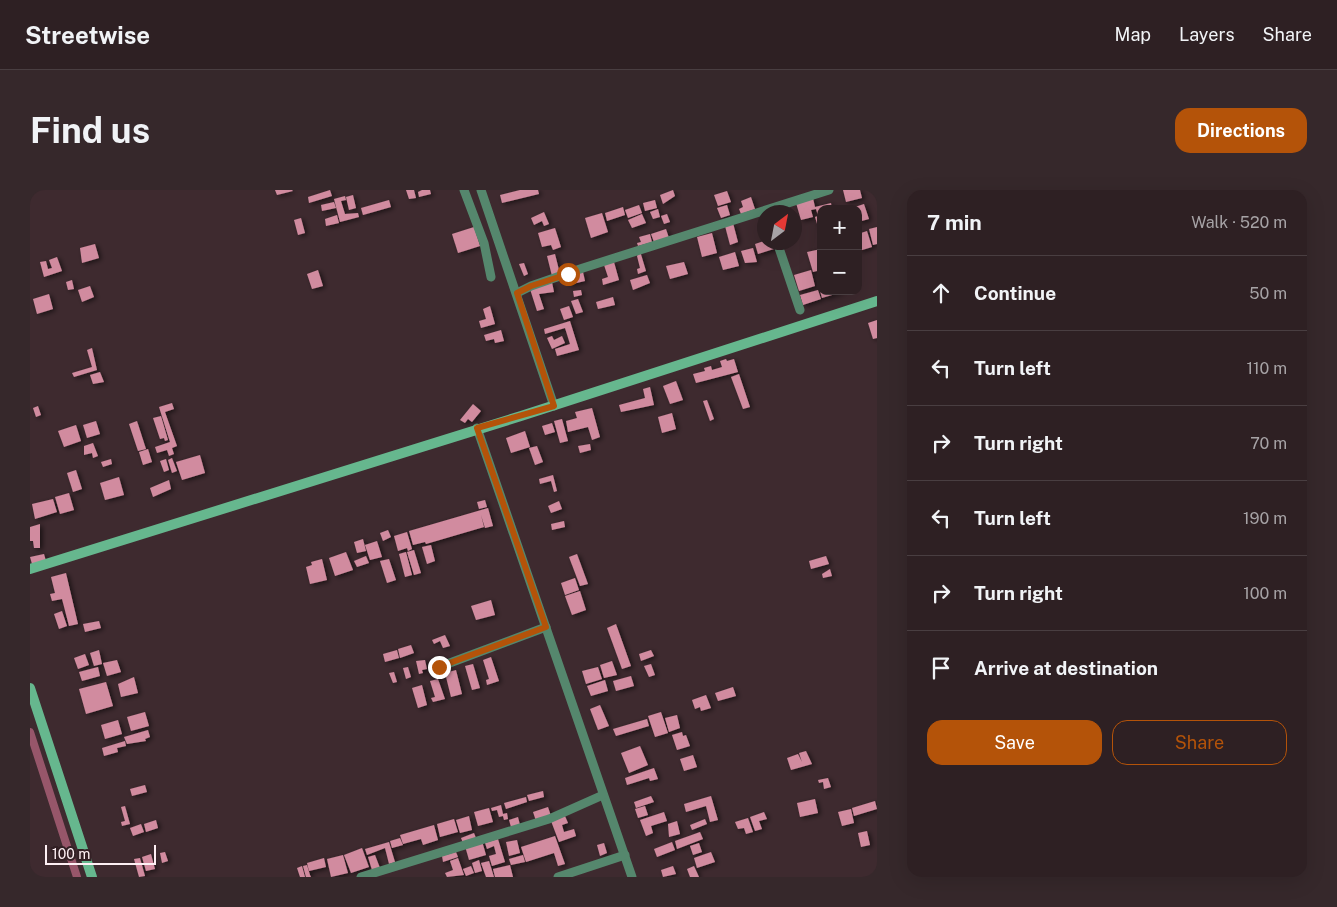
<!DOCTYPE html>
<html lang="en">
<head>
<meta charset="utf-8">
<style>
	body { margin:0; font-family:"Public Sans",sans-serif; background:#36282b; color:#f1f3f6 }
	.controls { position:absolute; right:15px; top:15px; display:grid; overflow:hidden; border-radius:10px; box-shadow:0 5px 20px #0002 }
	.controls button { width:45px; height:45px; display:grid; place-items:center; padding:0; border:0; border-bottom:1px solid #493e41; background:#2e2023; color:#f1f3f6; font:25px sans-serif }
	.compass { position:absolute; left:727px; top:15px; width:45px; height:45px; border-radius:50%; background:#2e2023; box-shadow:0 5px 20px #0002; rotate:32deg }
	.scale { position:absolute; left:15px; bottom:12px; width:111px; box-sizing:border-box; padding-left:5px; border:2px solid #fef0f4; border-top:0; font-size:14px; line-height:18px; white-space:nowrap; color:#fef0f4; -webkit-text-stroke:4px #332025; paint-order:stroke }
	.stop { position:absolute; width:15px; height:15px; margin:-11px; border:4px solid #b45309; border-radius:50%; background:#fff }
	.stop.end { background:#b45309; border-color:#fff; box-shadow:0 1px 5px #0008 }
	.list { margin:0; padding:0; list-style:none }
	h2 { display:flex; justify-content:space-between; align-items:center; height:65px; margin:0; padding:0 20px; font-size:21px }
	h2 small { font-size:16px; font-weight:400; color:#a7a3a6 }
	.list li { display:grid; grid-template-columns:32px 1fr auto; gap:15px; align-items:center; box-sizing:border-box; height:75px; padding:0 20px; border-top:1px solid #493e41 }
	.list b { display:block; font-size:19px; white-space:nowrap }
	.list em { font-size:16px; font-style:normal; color:#a7a3a6 }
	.actions { display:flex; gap:10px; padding:15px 20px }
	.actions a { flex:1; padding:11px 0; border:1px solid #b45309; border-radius:15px; text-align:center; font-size:18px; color:#b45309 }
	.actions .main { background:#b45309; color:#fff }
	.icon { flex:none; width:28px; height:28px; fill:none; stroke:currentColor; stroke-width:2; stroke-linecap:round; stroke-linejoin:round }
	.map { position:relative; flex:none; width:847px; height:687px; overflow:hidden; border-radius:15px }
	header { display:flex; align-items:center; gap:30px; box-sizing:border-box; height:70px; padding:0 25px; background:#2e2023; border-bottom:1px solid #493e41 }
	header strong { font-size:24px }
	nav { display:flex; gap:28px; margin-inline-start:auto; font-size:18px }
	.intro { display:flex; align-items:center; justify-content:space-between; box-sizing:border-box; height:120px; padding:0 30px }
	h1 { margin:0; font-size:35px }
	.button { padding:12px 22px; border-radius:15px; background:#b45309; color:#fff; font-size:18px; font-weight:700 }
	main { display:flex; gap:30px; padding:0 30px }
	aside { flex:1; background:#2e2023; border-radius:15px; box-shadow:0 5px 20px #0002 }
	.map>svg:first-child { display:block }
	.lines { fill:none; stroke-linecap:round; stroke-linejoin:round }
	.canal { stroke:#97566a; stroke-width:8 }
	.building { fill:#d18b9f; filter:url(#shadow) }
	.street { stroke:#55876d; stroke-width:9 }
	.secondary { stroke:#66b78e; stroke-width:10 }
	.route { stroke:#b45309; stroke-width:6 }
</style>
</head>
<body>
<header>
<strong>Streetwise</strong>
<nav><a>Map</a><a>Layers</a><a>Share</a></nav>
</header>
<div class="intro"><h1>Find us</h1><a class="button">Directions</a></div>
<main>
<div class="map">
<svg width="847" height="687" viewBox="0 0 847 687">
	<defs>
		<filter id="shadow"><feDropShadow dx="2.5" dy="1.5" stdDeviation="2.5" flood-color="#0009"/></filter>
	</defs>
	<rect width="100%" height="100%" fill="#3e2a2f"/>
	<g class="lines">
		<path class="canal" d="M0,542L47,687"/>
	</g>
	<g class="building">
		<path d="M245,0H262L263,1L247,5Z"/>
		<path d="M300,0L302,6L279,13L278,7Z"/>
		<path d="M376,0H384L386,8L379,9Z"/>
		<path d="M392,0H400L401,4L389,7L388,2Z"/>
		<path d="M490,0H508L509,4L472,13L470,5Z"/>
		<path d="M643,0L645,6L633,14L630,5Z"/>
		<path d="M813,0H830L832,8L816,12Z"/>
		<path d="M697,1L701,12L688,16L684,5Z"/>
		<path d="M323,5L326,18L319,20L316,7Z"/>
		<path d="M315,6L316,10L311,11L315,24L328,23L329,27L310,32L304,9Z"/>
		<path d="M721,7L725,19L711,24L709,19L713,17L711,11Z"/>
		<path d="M783,8L785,17L801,13L802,19H791V47L785,27L788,26L786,19L781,20L783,27L771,30L766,13Z"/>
		<path d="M359,10L361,17L333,25L331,18Z"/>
		<path d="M625,10L627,18L615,21L613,13Z"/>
		<path d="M304,12L306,18L292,21L291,15Z"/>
		<path d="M834,14L839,29L828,32V19L822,18Z"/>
		<path d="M609,15L612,23L598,28L595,20Z"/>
		<path d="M697,15L700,25L691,28L687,18Z"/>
		<path d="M593,17L595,25L577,31L575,23Z"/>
		<path d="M628,19L630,27L623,29L620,22Z"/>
		<path d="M514,22L519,34L514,36L512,31L504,35L501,28Z"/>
		<path d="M572,23L578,42L561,48L555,28Z"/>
		<path d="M612,24L616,33L602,38L598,30Z"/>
		<path d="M637,24L640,32L634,34L631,26Z"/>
		<path d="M307,25L309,33L296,36L295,29Z"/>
		<path d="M271,28L275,43L268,45L264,30Z"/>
		<path d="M703,33L708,52L700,55L695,36Z"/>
		<path d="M444,37L450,56L428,63L422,44Z"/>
		<path d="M847,37V54L843,55L839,39Z"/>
		<path d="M525,38L531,57L523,60L521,55L512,57L508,43Z"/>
		<path d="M636,39L639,48L624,52L621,44Z"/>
		<path d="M837,41L842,57L829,61L828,44Z"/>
		<path d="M682,43L687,63L672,67L667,47Z"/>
		<path d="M620,44L622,52L608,56L607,53L611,52L609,47Z"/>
		<path d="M734,51V52H746L747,58L728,64L725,54Z"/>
		<path d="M65,54L69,68L52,73L50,58Z"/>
		<path d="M723,58L727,72L715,73L711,61Z"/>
		<path d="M791,59V80L783,82L777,62Z"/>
		<path d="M610,61L616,81L608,84L607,79L610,78L607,66Z"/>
		<path d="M705,62L709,76L693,80L689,67Z"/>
		<path d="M525,64L530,84L522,86L517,66Z"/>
		<path d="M27,67L32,81L14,87L10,72L16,71L18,79L22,78L19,70Z"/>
		<path d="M584,72L589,90L573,95L572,89L578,87L574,75Z"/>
		<path d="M654,72L658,84L640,89L636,76Z"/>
		<path d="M494,73L498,84L494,86L489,74Z"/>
		<path d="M288,80L293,96L282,99L277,84Z"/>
		<path d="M781,80L785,96L769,101L764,85Z"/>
		<path d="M553,82L555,91L538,95L536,86Z"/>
		<path d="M617,85L620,93L603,100L600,90Z"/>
		<path d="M42,90L44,99L38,100L36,92Z"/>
		<path d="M522,92L524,102L509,104L514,119L507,121L500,99Z"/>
		<path d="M60,96L64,107L52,112L48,100Z"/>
		<path d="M551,100L552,105L544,107L543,101Z"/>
		<path d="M788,100L791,109L773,115L770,105Z"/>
		<path d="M790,101H812V102L792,108Z"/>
		<path d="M19,104L23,119L7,124L3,109Z"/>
		<path d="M583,107L585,115L568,119L566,112Z"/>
		<path d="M548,109L553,122L546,124L541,111Z"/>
		<path d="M460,116L465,134L451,138L449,131L456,129L453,119Z"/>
		<path d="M539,116L543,127L534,130L530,119Z"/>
		<path d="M847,130V148L843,149L838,133Z"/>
		<path d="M540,131L549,160L527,166L525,159L540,154L535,138L515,144L514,139Z"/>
		<path d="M471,140L474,151L465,153L464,149L456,151L454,145Z"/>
		<path d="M522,146L524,150L532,146L535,153L522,159L517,148Z"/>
		<path d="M62,158L67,180L44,187L42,183L62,177L57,160Z"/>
		<path d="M696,169L697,171L704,169L708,182L666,193L663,184L675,181L674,178L681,176L682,180L692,177L690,171Z"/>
		<path d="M70,182L74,192L63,194L60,185Z"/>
		<path d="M709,184L720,217L713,219L701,187Z"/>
		<path d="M646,191L653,210L640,214L633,196Z"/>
		<path d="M620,197L624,215L591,222L589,215L615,208L613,199Z"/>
		<path d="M677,210L684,229L680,231L673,211Z"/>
		<path d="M142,213L144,219L135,222L147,256L142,258L144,264L139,266L137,260L127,263L125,257L140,252L129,217Z"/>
		<path d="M443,214L451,221L442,232L438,229L435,233L430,230Z"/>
		<path d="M8,216L11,225L6,227L3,218Z"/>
		<path d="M562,218L570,247L562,250L558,237L538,242L536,231L547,228L545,222Z"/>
		<path d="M642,223L646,239L632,243L628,227Z"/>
		<path d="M131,226L138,250L135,251L134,248L130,249L123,228Z"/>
		<path d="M532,229L538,251L530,253L524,231Z"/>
		<path d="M66,231L70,244L57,248L53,235Z"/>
		<path d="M107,231L116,259L108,261L99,234Z"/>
		<path d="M522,233L525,242L515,245L512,236Z"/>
		<path d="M46,235L51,251L34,257L28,241Z"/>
		<path d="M495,241L500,257L481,263L476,248Z"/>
		<path d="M63,253L68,266L63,268L62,263L54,265V256Z"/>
		<path d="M560,254L561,260L550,263L548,256Z"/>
		<path d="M507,256L513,272L505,275L499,258Z"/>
		<path d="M118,259L122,272L113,275L109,262Z"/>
		<path d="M170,265L175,283L152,290L146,272Z"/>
		<path d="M142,268L147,281L142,283L138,270Z"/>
		<path d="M81,269L82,274L73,277L71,272Z"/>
		<path d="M136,269L139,280L134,282L130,271Z"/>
		<path d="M46,280L52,299L43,302L37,283Z"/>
		<path d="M523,285L527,301L524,302L521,291L510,294L509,289Z"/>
		<path d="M89,287L94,305L75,310L70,293Z"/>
		<path d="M139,290L141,299L123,307L120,298Z"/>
		<path d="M39,303L44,320L30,324L25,307Z"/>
		<path d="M23,309L27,322L5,329L2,314Z"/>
		<path d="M455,310L457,317L449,319L447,312Z"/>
		<path d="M529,311L532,319L521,323L518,316Z"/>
		<path d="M458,318L463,336L455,338L451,325L454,337L396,354L395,352L383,355L379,341Z"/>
		<path d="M534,331L535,337L522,340L521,334Z"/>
		<path d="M10,334V358H4L3,351H0V337Z"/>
		<path d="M358,340L361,347L353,351L350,343Z"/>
		<path d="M377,342L382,359L378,361L377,358L368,361L364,346Z"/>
		<path d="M333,349L336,361L327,363L324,352Z"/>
		<path d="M347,351L352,367L340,370L335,355Z"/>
		<path d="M401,355L405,371L397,374L392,357Z"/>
		<path d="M384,360L391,383L384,385L377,362Z"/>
		<path d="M316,362L323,380L305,386L299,368Z"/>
		<path d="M376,362L382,385L375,387L369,364Z"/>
		<path d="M14,364L16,371L2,374L0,367Z"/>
		<path d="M547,364L558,394L550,396L539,367Z"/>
		<path d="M336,366L339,373L327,377L324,371Z"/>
		<path d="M796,366L799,374L781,379L779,371Z"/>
		<path d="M292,369L297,390L280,394L276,377L282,375L281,372Z"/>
		<path d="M359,369L366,390L357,393L350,371Z"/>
		<path d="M800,379L802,386L793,388L792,384Z"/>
		<path d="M36,383L48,434L39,436L32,409L22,411L20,404L25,403L21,387Z"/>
		<path d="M545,388L549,400L535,405L531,393Z"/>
		<path d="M550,401L556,420L542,425L535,406Z"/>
		<path d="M461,410L465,425L446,430L441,416Z"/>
		<path d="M32,421L37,436L29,439L24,424Z"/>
		<path d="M69,431L71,438L55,442L53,434Z"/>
		<path d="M586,434L601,476L592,479L577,438Z"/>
		<path d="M415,445L420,456L413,458L410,451L404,454L402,450Z"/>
		<path d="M381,455L384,463L370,468L368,459Z"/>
		<path d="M69,460L72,474L64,476L60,463Z"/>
		<path d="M367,460L369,468L355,472L353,464Z"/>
		<path d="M621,460L624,466L611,471L609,464Z"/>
		<path d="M55,464L59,475L48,479L44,468Z"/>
		<path d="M461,467L469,491L457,495L456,490L459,489L453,470Z"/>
		<path d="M87,470L91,482L77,486L73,473Z"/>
		<path d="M395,470L397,479L392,480L393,483L389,484L386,471Z"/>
		<path d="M582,471L587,485L574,488L570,475Z"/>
		<path d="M443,474L450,498L442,500L435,476Z"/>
		<path d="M621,474L625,485L619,487L614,476Z"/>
		<path d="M68,477L70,486L52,491L49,482Z"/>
		<path d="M378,477L381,487L376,489L373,478Z"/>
		<path d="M568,477L572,489L556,494L552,481Z"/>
		<path d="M426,480L432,504L421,507L415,483Z"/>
		<path d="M364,482L367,492L363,493L359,483Z"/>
		<path d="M601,486L604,496L586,501L583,491Z"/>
		<path d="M104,487L108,503L91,507L88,494Z"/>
		<path d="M408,489L415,509L403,512L401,508L405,507L400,491Z"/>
		<path d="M575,490L578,501L561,506L557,496Z"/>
		<path d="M76,492L83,516L56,524L49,499Z"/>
		<path d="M392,495L397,515L388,518L382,498Z"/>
		<path d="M703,497L706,506L688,511L685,503Z"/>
		<path d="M676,505L681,518L671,521L670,517L665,519L662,510Z"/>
		<path d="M570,515L579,536L568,540L560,519Z"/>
		<path d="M115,522L119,536L101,541L97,527Z"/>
		<path d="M631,522L638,543L625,547L618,526Z"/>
		<path d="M647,525L650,538L639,542L635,528Z"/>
		<path d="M617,529L619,536L586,546L583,539Z"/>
		<path d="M88,530L92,544L75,549L71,535Z"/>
		<path d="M118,540L120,547L115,549L116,551L97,554L94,547Z"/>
		<path d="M652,542L653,546L656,545L660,556L647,560L642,545Z"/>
		<path d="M95,551L96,556L87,558L88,562L74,566L72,558Z"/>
		<path d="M610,556L618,575L599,583L591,563Z"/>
		<path d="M776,561L782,574L761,580L757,568L768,564L772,572L769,563Z"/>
		<path d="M663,565L667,577L654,581L650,569Z"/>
		<path d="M624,578L628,589L620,591L619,588L597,595L595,588Z"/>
		<path d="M798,588L801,597L794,599L793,592L789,593L788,590Z"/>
		<path d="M115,595L117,602L102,606L100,599Z"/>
		<path d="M513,601L514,607L499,611L497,605Z"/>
		<path d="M621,606L624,612L606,618L604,612Z"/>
		<path d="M681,606L688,630L680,632L676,616L656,622L654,614Z"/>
		<path d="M496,607L497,612L476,619L474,613Z"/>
		<path d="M785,609L788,623L770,627L767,613Z"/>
		<path d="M845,611L847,619L824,626L822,618Z"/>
		<path d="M471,615L473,624L477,623L478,629L474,630L473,626L469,627L467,620L462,621L461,618Z"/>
		<path d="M95,616L100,634L92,636L91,632L95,631L91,617Z"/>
		<path d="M615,616L618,625L608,628L605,619Z"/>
		<path d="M518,617L521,626L506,631L503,622Z"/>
		<path d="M459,618L463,632L448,636L444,622Z"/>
		<path d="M821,619L824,633L812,636L808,622Z"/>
		<path d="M634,622L637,631L621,636L623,643L616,646L610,630Z"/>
		<path d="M734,622L737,629L729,631L732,639L725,641L720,627Z"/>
		<path d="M439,626L442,640L430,643L426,630Z"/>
		<path d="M535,626L538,633L532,635L534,642L544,639L546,646L529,652L521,631Z"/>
		<path d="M488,627L490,635L481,637L479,630Z"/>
		<path d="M718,628L723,642L716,644L714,638L708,639L705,632Z"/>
		<path d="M424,629L428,642L410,647L407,634Z"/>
		<path d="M675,629L677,634L662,640L660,635Z"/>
		<path d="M126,630L128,638L116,642L114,634Z"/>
		<path d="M647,631L650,644L639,647L638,634Z"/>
		<path d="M111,634L114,642L103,646L100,638Z"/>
		<path d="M404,635L408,650L393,655L391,649L373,654L370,645Z"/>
		<path d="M837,641L840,655L831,657L828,643Z"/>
		<path d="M670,642L673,649L647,659L645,651Z"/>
		<path d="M444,643L446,648L433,653L431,648Z"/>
		<path d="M525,646L535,674L528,676L524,663L496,672L491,657Z"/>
		<path d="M370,648L373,655L362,658L360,651Z"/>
		<path d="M468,649L475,672L462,676L459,666L466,664L464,656L457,659L455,653Z"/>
		<path d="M487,650L490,663L479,666L476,652Z"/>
		<path d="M452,651L456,665L439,670L435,656Z"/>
		<path d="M359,652L365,672L359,674L355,658L337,665L335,659Z"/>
		<path d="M642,652L645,660L627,667L624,659Z"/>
		<path d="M574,653L577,663L570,666L567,655Z"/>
		<path d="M669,653L672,662L663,665L660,656Z"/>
		<path d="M332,658L339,677L321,683L314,665Z"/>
		<path d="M135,662L138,671L132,673L130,663Z"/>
		<path d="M426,662L428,667L413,672L412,666Z"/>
		<path d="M681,662L685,672L667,678L664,668Z"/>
		<path d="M121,664L125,679L116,681L112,667Z"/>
		<path d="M313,665L318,683L301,687L297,669Z"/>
		<path d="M345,665L350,678L342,680L338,667Z"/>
		<path d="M493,665L495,672L481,675L479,669Z"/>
		<path d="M110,668L115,686L109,687L104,669Z"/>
		<path d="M294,668L296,677L279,681L277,673Z"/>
		<path d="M428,668L434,685L417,687L415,683L423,680L420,671Z"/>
		<path d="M449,670L452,681L445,683L442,673Z"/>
		<path d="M459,671L464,687H456L451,673Z"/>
		<path d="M277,675L280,685L281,687H276L273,676Z"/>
		<path d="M480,675L483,687H465L463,679Z"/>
		<path d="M272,676L275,687H270L267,678Z"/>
		<path d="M441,676L444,683L436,686L433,679Z"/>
		<path d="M643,676L646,684L633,687L631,680Z"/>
		<path d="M664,676L669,687H660L657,679Z"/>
	</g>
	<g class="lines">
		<g class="street">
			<path d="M434,0L454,53L461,87"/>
			<path d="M451,0L524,216"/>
			<path d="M747,52L770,120"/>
			<path d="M487,103L501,96L553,78L799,0"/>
			<path d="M447,238L602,687"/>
			<path d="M409,477L516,437"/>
			<path d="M331,687L519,629L573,605"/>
			<path d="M528,687L595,665"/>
		</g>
		<g class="secondary">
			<path d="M0,379L491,226L847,111"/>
			<path d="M0,498L62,687"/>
		</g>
	</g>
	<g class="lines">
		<path class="route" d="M409,477L516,437L447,238L524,216L487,103L501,96L538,84"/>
	</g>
</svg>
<div class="controls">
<button>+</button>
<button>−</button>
</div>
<svg class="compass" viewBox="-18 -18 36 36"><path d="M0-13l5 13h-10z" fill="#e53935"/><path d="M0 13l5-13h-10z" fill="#a7a3a6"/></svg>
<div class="scale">100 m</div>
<div class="stop" style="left:538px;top:84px"></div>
<div class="stop end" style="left:409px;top:477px"></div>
</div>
<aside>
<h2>7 min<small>Walk · 520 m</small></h2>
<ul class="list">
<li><svg class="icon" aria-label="ahead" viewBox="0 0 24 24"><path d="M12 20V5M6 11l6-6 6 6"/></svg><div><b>Continue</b></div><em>50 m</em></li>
<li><svg class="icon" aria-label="left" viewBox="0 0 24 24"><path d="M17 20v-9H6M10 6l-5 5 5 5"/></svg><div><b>Turn left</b></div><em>110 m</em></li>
<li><svg class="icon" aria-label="right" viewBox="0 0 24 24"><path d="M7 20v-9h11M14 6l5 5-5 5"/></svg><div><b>Turn right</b></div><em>70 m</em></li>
<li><svg class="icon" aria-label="left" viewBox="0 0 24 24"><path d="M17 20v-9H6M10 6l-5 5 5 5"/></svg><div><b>Turn left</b></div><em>190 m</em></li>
<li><svg class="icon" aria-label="right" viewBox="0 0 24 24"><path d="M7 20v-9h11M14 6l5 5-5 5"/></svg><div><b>Turn right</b></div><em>100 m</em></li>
<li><svg class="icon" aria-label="arrive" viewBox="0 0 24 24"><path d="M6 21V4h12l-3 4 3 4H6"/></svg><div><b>Arrive at destination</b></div></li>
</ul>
<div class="actions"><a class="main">Save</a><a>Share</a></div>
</aside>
</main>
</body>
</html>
